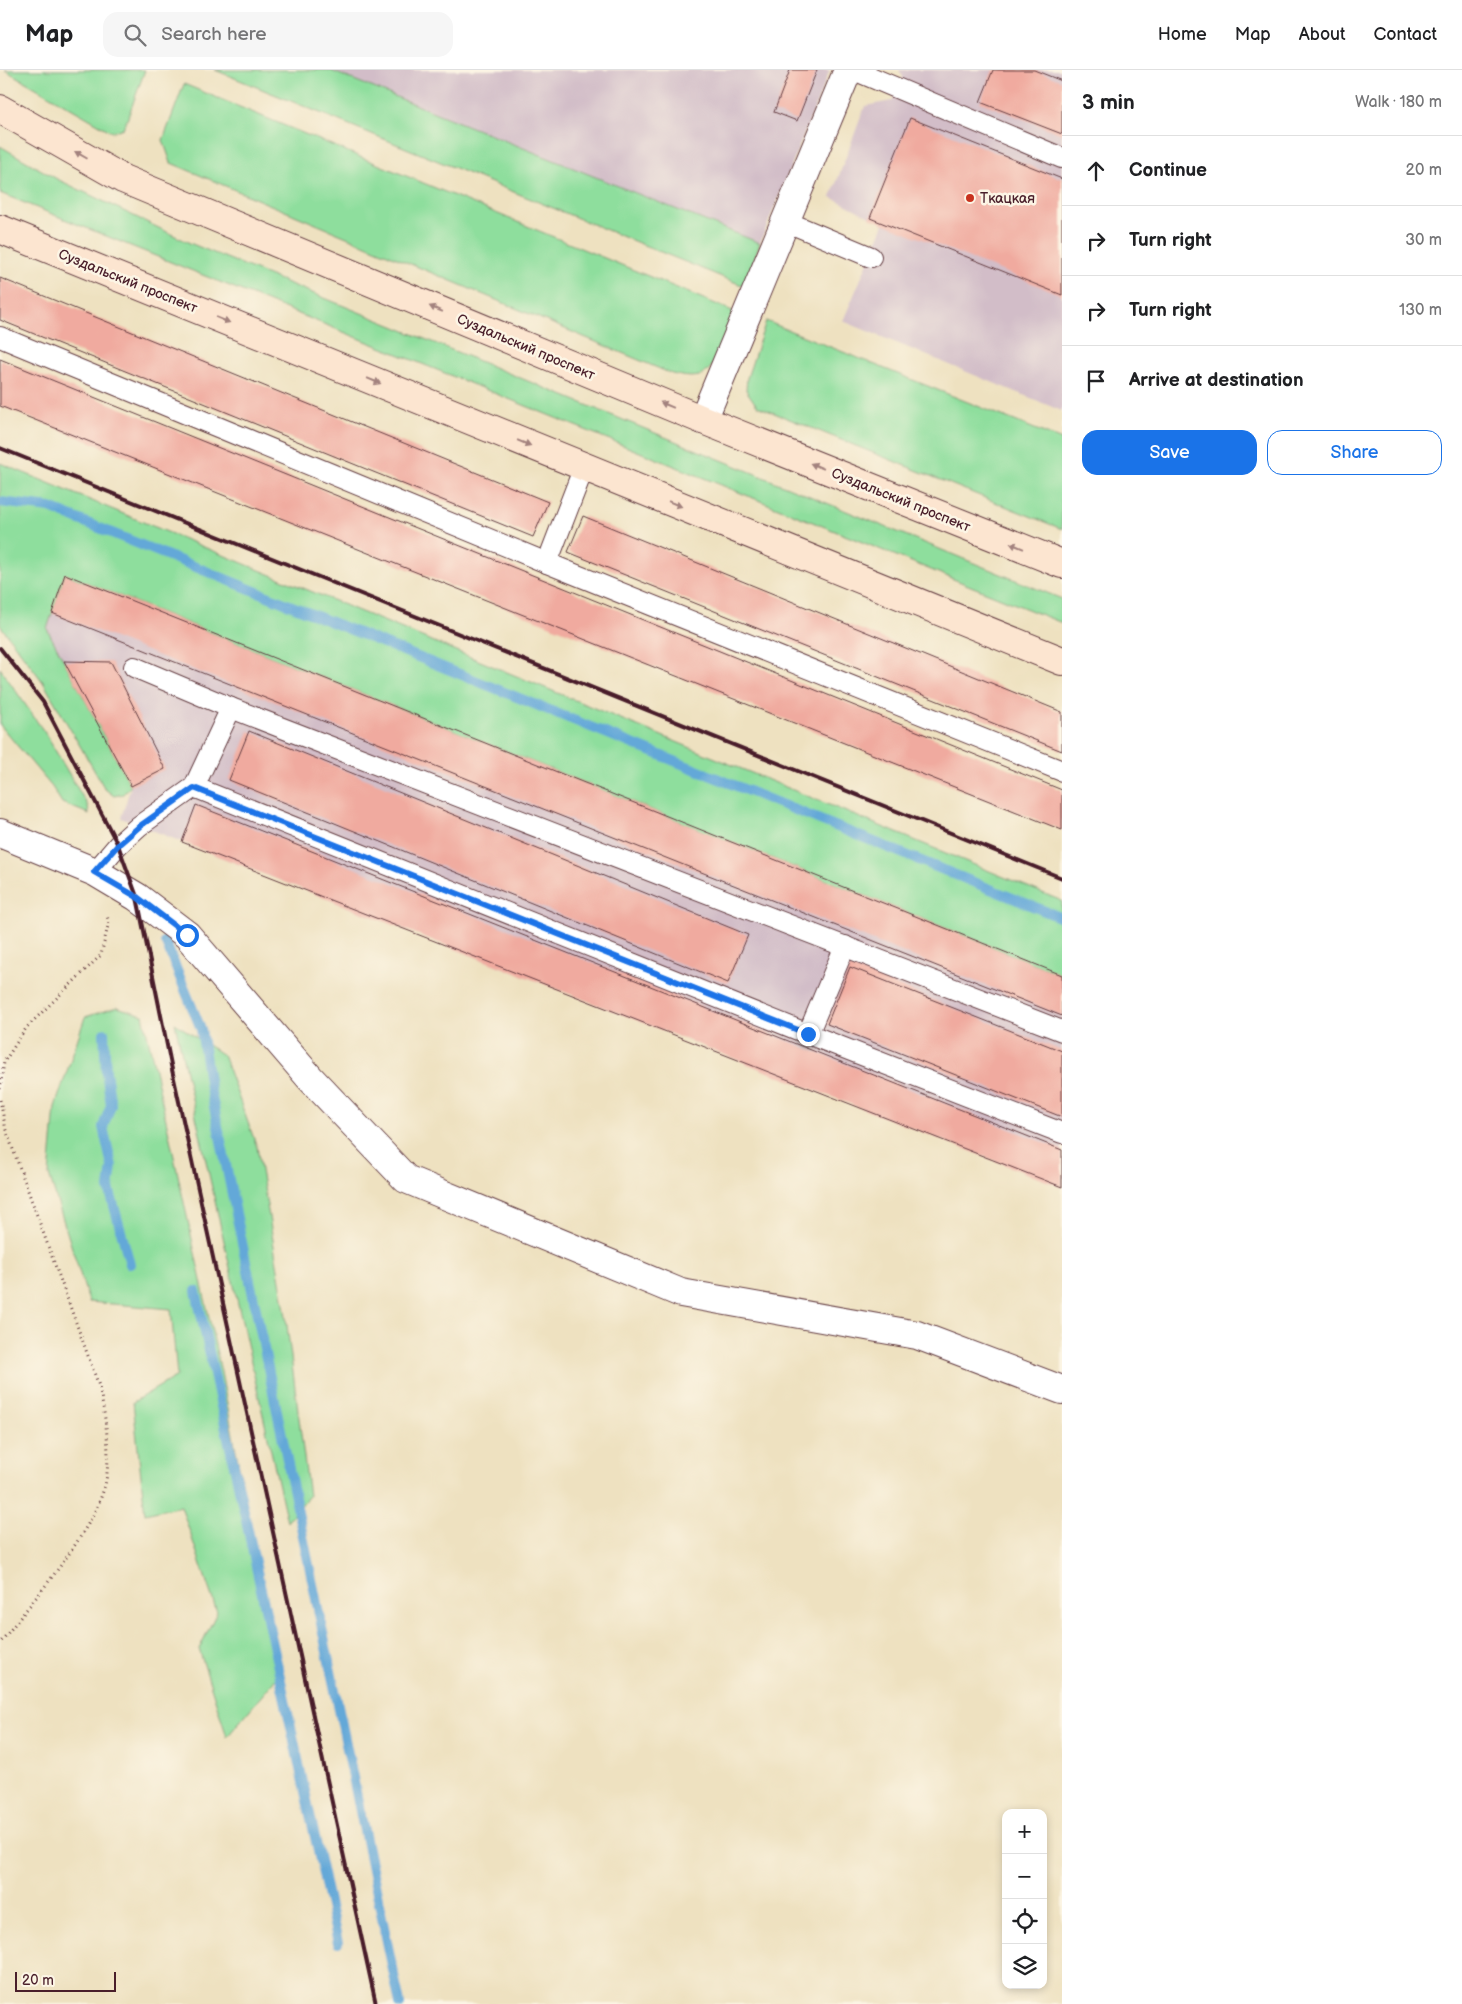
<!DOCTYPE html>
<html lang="en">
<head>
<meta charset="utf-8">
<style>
	body { margin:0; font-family:"Balsamiq Sans",sans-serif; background:#f6f6f6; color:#202124 }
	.controls { position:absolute; right:15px; bottom:15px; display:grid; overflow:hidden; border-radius:10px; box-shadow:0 2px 8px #0003 }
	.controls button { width:45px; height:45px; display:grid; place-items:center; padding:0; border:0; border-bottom:1px solid #e0e0e0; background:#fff; color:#202124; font:25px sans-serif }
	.scale { position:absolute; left:15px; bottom:12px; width:101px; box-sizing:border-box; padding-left:5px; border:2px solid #4a1f2b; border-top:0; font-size:14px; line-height:18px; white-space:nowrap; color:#4a1f2b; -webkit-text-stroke:4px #fcf5e5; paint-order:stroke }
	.stop { position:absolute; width:15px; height:15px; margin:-11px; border:4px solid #1a73e8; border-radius:50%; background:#fff }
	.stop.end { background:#1a73e8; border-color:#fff; box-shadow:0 1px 5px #0008 }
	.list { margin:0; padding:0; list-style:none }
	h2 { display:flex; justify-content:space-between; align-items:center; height:65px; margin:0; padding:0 20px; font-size:21px }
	h2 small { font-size:16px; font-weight:400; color:#757577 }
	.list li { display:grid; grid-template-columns:32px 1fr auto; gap:15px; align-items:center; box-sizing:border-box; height:70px; padding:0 20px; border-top:1px solid #e0e0e0 }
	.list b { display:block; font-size:19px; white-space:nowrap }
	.list em { font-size:16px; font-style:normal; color:#757577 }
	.actions { display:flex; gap:10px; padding:15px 20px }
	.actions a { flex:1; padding:11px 0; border:1px solid #1a73e8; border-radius:15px; text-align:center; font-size:18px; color:#1a73e8 }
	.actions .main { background:#1a73e8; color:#fff }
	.icon { flex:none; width:28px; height:28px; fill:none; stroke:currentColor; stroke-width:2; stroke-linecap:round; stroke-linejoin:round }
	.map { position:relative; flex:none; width:1062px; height:1934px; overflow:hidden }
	header { display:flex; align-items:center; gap:30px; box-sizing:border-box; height:70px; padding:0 25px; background:#fff; border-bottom:1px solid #e0e0e0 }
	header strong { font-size:24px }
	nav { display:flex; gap:28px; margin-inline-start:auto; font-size:18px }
	.search { width:350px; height:45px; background:#f6f6f6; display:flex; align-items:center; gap:12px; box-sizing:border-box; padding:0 18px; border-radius:15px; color:#757577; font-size:19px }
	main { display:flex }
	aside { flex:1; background:#fff }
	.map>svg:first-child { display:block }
	.industrial { fill:#d2bdc8 }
	.green { fill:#8ede9d; stroke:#6c7e64 }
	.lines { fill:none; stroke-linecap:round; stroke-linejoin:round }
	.stream { stroke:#63a8d8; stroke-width:10 }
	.building { fill:#f0aa9f }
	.service-casing { stroke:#633c41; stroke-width:22 }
	.minor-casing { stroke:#633c41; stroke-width:30 }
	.secondary-casing { stroke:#633c41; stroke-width:30 }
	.path { stroke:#633c41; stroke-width:3; stroke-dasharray:1 4; stroke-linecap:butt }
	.service { stroke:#fff; stroke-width:20 }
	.minor { stroke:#fff; stroke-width:28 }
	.secondary { stroke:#fce5d0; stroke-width:28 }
	.rail { stroke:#4a1f2b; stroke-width:4 }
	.oneway { fill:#a3827e }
	.route { stroke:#1a73e8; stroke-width:6 }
	.poi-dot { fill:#c8321e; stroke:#fcf5e5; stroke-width:2 }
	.labels { text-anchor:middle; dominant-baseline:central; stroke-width:5; stroke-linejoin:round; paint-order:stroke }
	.poi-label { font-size:14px; fill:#4a1f2b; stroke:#fcf5e5; text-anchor:start }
	.street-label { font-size:14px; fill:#4a1f2b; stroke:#fcf5e5 }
</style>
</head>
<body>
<header>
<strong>Map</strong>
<div class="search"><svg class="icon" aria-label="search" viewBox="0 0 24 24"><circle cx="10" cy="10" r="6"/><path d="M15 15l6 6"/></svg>Search here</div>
<nav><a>Home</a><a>Map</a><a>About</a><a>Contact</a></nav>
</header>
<main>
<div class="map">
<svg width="1062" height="1934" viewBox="0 0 1062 1934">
	<rect width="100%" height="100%" fill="#fcf5e5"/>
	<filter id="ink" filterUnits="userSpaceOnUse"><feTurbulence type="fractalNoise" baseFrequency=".02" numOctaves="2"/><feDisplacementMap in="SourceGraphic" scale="10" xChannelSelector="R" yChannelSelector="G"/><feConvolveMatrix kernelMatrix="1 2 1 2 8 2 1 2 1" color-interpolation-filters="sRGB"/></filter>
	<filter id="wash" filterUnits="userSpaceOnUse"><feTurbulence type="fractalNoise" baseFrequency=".0096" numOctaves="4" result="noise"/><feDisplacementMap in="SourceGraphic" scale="20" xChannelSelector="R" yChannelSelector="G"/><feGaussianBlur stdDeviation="1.12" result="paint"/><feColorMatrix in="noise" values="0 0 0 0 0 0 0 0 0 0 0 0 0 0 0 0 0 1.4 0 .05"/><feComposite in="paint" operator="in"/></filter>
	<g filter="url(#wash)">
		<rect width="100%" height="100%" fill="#eee1c0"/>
		<g class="industrial">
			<path d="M329,0H830L760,173Z"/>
			<path d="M899,0H1062V341L843,251L884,154L831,127L865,36L892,31L903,7Z"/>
			<path d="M65,504L1062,905V1117L121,748L131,716L47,559Z"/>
		</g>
		<g class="green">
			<path d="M5,0H145L127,50L123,58L112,62Z"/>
			<path d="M215,0H329L760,173L744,216Z"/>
			<path d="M184,14L735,242C729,258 718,301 699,306C690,308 681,306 672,304L171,93L163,70Z"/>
			<path d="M0,76L57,109L192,174L1062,529V553L0,123Z"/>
			<path d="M766,251L1062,370V459L757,336L746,320L747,308Z"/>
			<path d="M0,393L1062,831V905L65,504L47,559L131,716L123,724L114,726L105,719L43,612L0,555Z"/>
			<path d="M0,598L45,663L88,736L89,744L62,733L52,717L0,655Z"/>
			<path d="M117,937L143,945L221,1302L279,1605L227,1667L199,1579L217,1542L181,1436L145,1444L133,1332L177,1306L171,1239L89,1232L49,1105L55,1037L85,947Z"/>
			<path d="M175,953L223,985L257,1077L285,1240L309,1426L287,1452Z"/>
		</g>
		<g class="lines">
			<g class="stream">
				<path d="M0,432L50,438L1062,848"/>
				<path d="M165,871L201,959L210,1018L400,1934"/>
				<path d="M104,963L106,1002L111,1035L103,1057L112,1096L109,1118L130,1194"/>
				<path d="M196,1221L338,1873"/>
			</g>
		</g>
		<g id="blocks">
			<g class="building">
				<path d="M790,0H817L797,51L774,42Z"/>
				<path d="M993,0H1034L1062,11V64L980,32Z"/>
				<path d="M910,48L1062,109V225L870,148Z"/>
				<path d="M0,208L548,432L533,467L0,250Z"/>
				<path d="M0,289L1062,720V760L0,336Z"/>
				<path d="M583,446L1062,642V681L568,482Z"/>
				<path d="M65,504L1062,905V946L52,543Z"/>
				<path d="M64,591L111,592L165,699L131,716Z"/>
				<path d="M249,661L748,865L728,913L229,710Z"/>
				<path d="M196,735L1062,1080V1117L182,772Z"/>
				<path d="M850,897L1062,981V1047L827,954Z"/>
			</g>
		</g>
	</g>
	<g filter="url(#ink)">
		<use href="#blocks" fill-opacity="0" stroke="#633c41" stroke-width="1"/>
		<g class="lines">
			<defs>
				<g id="service">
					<path d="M854,0L1062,88"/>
					<path d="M785,151L871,187"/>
					<path d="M0,267L547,493L1062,701"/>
					<path d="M547,493L584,397"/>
					<path d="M134,597L231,638L1062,961"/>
					<path d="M194,717L808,964L1062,1063"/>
					<path d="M95,802L118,775L139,756L194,717L231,638"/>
					<path d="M808,964L845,876"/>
				</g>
				<g id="minor">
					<path d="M703,350L848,0"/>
					<path d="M0,763L95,802L137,827L187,865L310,1008L406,1109L681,1223L917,1265L1062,1320"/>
				</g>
				<g id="secondary">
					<path d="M0,39L123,109L703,350L1062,494"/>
					<path d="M0,159L1062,591"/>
				</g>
			</defs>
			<use href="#service" class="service-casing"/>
			<use href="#minor" class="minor-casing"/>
			<use href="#secondary" class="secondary-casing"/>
			<g class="path">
				<path d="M0,1019L4,992L27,957L101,885L109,852L107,846"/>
				<path d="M0,1030L6,1060L99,1316C105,1345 110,1374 107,1403C103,1453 31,1532 0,1573"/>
			</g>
			<use href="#service" class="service"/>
			<use href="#minor" class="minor"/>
			<use href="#secondary" class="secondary"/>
			<g class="rail">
				<path d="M0,378L1062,808"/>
				<path d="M0,578L43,632L118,775L137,827L171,995L376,1934"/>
			</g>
		</g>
		<defs><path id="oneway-solid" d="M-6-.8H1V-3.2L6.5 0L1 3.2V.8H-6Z" transform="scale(1.25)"/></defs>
		<g class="oneway">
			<use href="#oneway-solid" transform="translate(81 85) rotate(-150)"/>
			<use href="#oneway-solid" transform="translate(436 239) rotate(-157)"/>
			<use href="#oneway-solid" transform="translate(223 250) rotate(22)"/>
			<use href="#oneway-solid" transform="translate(374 311) rotate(22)"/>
			<use href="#oneway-solid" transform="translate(667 335) rotate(-157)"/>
			<use href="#oneway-solid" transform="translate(524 373) rotate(22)"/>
			<use href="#oneway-solid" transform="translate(817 396) rotate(-158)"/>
			<use href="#oneway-solid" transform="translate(675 434) rotate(22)"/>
			<use href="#oneway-solid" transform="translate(1017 476) rotate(-158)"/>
		</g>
	</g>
	<g class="lines" filter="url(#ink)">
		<path class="route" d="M187,865L137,827L94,802L118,775L140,756L194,718L808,964"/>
	</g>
	<circle class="poi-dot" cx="970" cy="128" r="5"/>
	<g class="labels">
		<g class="poi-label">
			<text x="980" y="128">Ткацкая</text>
		</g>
		<g class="street-label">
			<text transform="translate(128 211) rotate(22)">Суздальский проспект</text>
			<text transform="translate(526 277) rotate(23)">Суздальский проспект</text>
			<text transform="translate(901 430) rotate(22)">Суздальский проспект</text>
		</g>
	</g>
</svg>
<div class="controls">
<button>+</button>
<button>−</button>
<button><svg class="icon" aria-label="locate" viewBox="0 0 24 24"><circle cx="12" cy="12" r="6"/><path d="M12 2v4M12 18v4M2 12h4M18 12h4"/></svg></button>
<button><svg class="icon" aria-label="layers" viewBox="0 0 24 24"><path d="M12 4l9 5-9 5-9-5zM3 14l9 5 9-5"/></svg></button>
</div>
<div class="scale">20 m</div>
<div class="stop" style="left:187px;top:865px"></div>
<div class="stop end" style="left:808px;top:964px"></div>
</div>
<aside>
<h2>3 min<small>Walk · 180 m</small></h2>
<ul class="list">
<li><svg class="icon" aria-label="ahead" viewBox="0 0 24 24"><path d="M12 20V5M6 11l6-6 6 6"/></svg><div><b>Continue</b></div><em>20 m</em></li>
<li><svg class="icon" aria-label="right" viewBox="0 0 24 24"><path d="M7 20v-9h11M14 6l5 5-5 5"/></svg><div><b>Turn right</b></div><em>30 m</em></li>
<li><svg class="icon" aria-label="right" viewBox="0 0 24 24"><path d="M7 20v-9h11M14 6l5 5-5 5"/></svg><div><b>Turn right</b></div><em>130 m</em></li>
<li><svg class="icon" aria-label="arrive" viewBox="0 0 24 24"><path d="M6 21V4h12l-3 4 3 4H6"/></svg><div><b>Arrive at destination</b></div></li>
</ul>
<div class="actions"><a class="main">Save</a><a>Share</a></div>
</aside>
</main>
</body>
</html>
